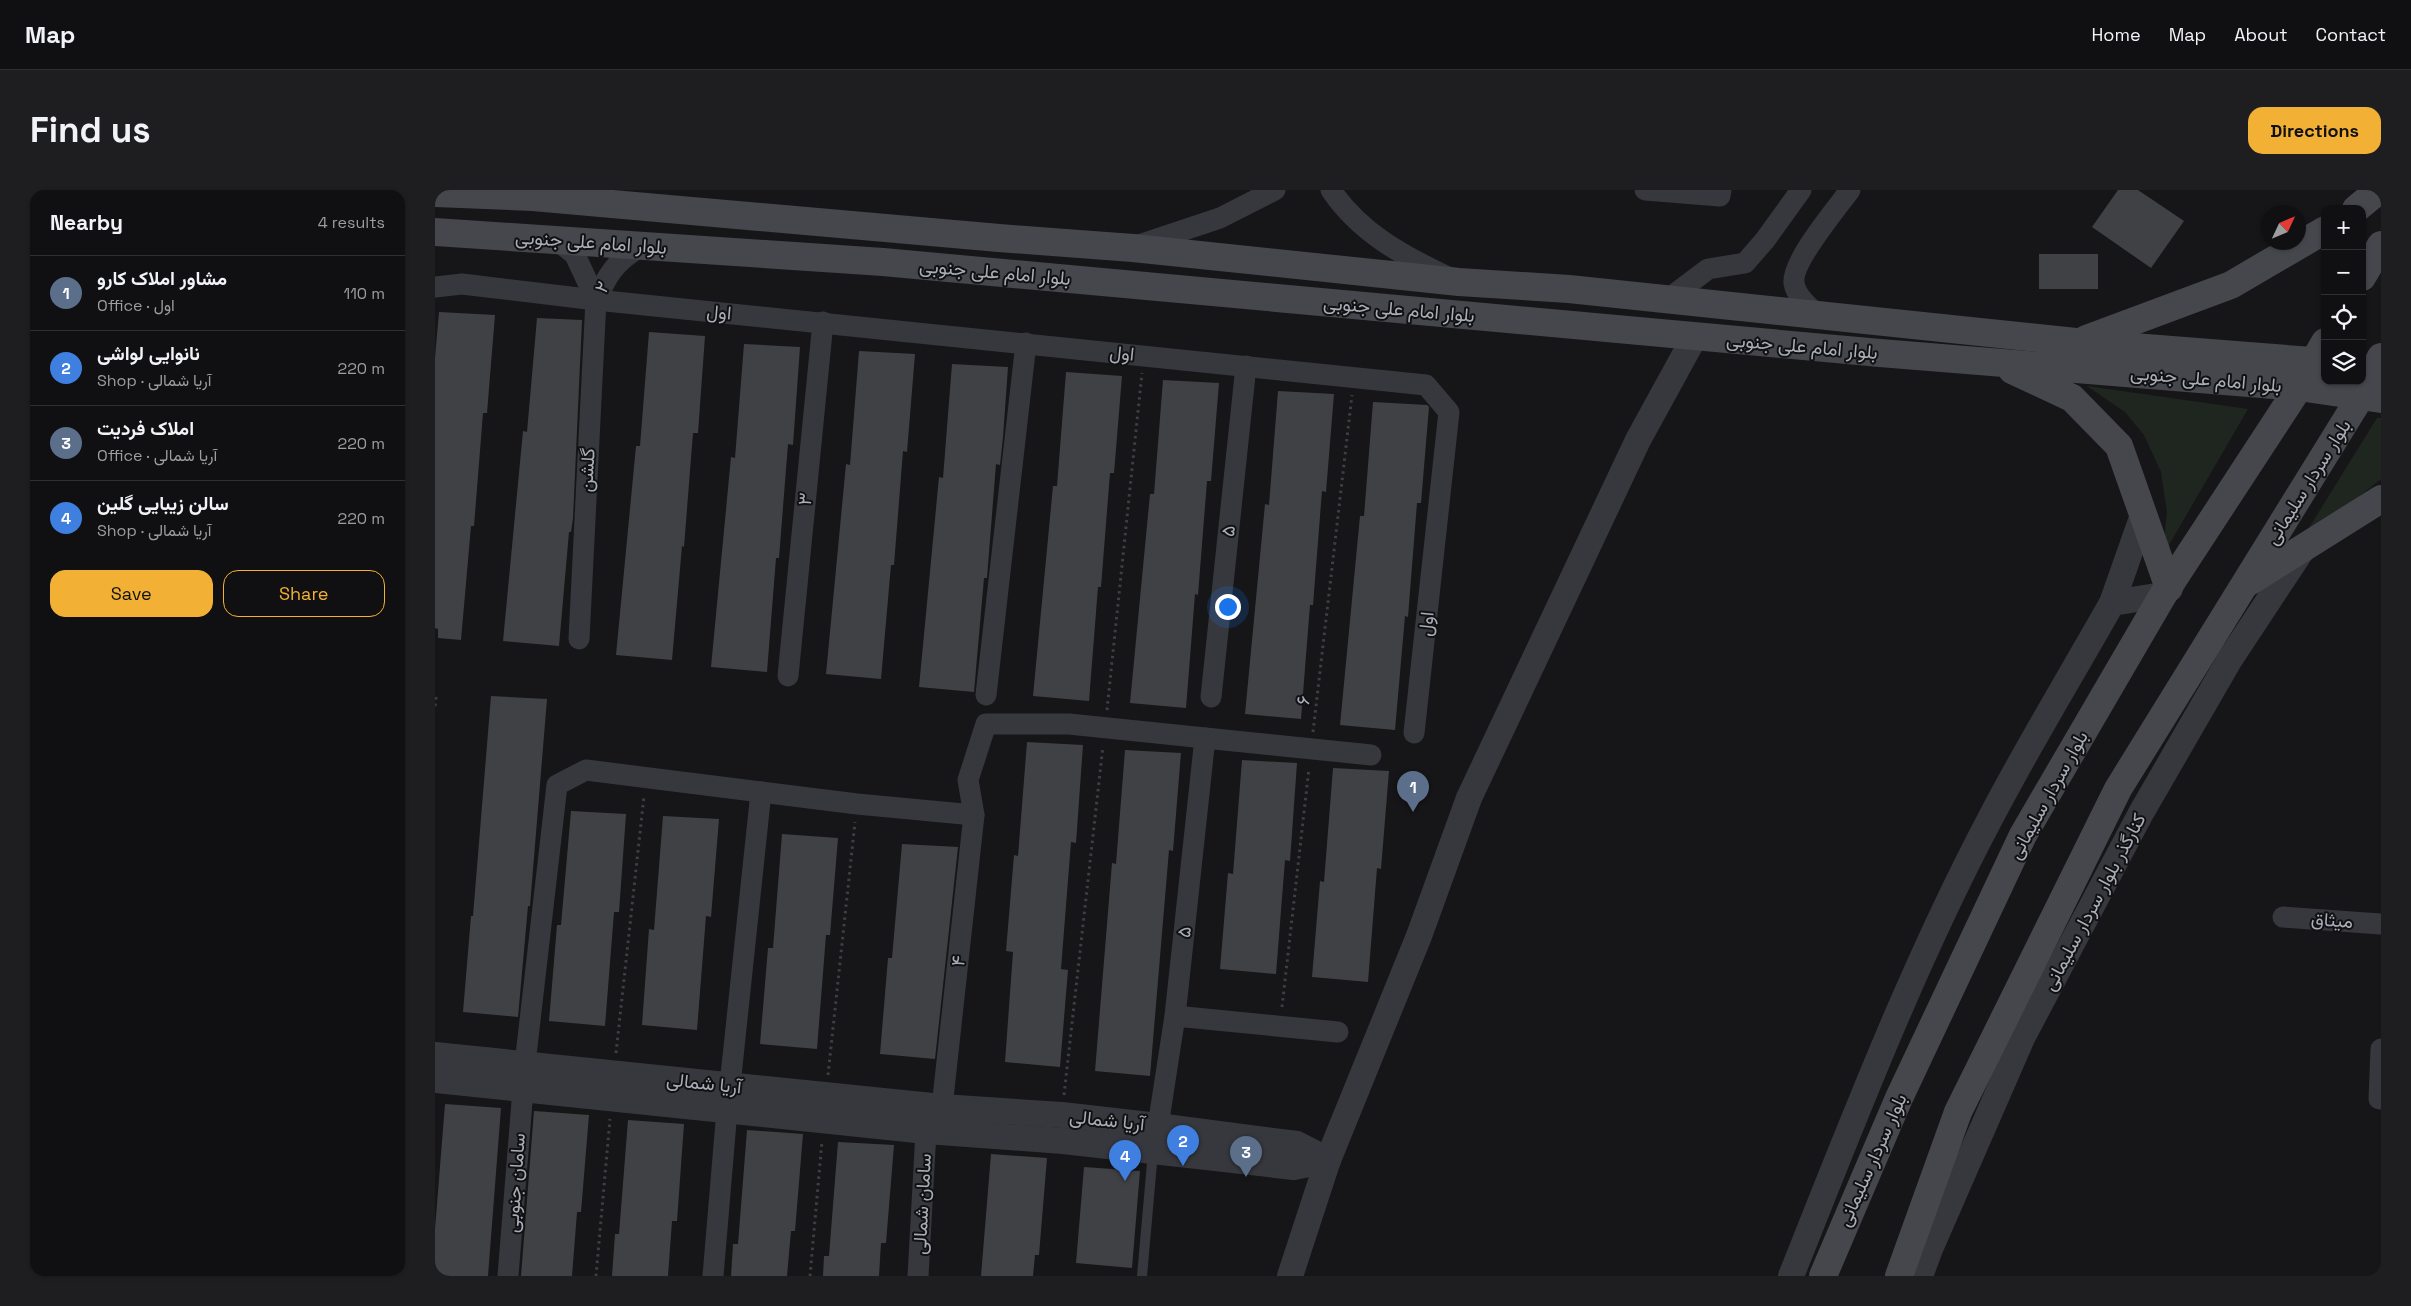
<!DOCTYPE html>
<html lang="en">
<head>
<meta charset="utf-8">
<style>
	body { margin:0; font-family:"Space Grotesk",Vazirmatn,sans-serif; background:#1e1e20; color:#f1f3f6 }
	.controls { position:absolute; right:15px; top:15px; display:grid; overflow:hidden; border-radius:10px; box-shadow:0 1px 4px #0004 }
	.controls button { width:45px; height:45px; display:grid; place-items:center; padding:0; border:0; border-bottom:1px solid #303032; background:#101012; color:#f1f3f6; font:25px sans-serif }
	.compass { position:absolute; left:1826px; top:15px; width:45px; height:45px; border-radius:50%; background:#101012; box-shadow:0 1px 4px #0004; rotate:46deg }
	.you { position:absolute; left:792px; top:416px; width:18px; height:18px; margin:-12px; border:4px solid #fff; border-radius:50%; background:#1a73e8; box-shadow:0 0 0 8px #1a73e833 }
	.badge { display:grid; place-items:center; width:32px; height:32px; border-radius:50%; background:#f2b134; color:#fff; font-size:16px; font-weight:700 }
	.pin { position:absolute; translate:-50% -41px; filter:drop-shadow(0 1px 2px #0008) }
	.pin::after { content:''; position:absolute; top:26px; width:18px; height:15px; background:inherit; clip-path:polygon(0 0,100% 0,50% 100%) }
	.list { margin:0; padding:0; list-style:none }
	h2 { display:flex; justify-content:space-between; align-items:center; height:65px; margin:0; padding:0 20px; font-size:21px }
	h2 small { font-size:16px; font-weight:400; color:#9c9d9f }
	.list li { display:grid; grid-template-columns:32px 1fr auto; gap:15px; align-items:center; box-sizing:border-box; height:75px; padding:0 20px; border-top:1px solid #303032 }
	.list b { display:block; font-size:19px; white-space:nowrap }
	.list p { margin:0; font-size:16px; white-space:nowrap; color:#9c9d9f }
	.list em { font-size:16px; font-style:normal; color:#9c9d9f }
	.actions { display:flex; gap:10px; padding:15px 20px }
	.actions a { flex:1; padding:11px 0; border:1px solid #f2b134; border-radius:15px; text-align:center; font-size:18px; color:#f2b134 }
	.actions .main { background:#f2b134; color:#111 }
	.icon { flex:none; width:28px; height:28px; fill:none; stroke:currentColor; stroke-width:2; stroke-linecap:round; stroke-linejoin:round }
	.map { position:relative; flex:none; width:1946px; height:1086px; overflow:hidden; border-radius:15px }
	header { display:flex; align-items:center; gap:30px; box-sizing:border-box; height:70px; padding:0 25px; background:#101012; border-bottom:1px solid #303032 }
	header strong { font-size:24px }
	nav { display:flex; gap:28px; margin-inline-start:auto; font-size:18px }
	.intro { display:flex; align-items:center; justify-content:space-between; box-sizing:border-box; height:120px; padding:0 30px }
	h1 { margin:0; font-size:35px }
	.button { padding:12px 22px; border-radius:15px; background:#f2b134; color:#111; font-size:18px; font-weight:700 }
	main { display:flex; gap:30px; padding:0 30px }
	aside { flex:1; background:#101012; border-radius:15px; box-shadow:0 1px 4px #0004 }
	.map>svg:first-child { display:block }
	.green { fill:#1e261f }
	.building { fill:#404145 }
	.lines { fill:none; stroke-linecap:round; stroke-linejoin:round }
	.path { stroke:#3d3f44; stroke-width:3; stroke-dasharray:2.5 4; stroke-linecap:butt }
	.service { stroke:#37383d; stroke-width:10 }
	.minor { stroke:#37383d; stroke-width:21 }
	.tertiary { stroke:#37383d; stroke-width:26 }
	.secondary { stroke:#45474d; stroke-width:28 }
	.labels { text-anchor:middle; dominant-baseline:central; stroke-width:4; stroke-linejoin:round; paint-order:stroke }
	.street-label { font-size:19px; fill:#a8adb8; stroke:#111113 }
</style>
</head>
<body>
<header>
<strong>Map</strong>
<nav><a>Home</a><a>Map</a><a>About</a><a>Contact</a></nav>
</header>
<div class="intro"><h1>Find us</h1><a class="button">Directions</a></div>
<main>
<aside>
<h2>Nearby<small>4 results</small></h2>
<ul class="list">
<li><span class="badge" style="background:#5c6f8a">1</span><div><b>مشاور املاک کارو</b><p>Office · اول</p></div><em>110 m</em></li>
<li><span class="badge" style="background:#3f7fe0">2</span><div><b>نانوایی لواشی</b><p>Shop · آریا شمالی</p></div><em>220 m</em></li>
<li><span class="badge" style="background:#5c6f8a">3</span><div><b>املاک فردیت</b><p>Office · آریا شمالی</p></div><em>220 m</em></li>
<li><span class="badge" style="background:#3f7fe0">4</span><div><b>سالن زیبایی گلین</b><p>Shop · آریا شمالی</p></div><em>220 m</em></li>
</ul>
<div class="actions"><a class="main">Save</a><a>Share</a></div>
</aside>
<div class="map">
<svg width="1946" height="1086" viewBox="0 0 1946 1086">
	<rect width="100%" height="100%" fill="#161618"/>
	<g class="green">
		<path d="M1652,196L1813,219L1727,367L1732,322L1726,282L1709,245L1690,222Z"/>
		<path d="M1942,228H1946V289L1864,354Z"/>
	</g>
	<g class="building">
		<path d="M1683,0H1703L1749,31L1716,78L1657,37Z"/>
		<rect x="1604" y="64" width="59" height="35"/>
		<path d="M4,122L60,125L52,223H48L39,336H36L26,450L3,448V439L0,438V168Z"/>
		<path d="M102,128L147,130L138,328L136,342H134L124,456L68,451L88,241L92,242Z"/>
		<path d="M214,142L270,146L263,243H258L249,357L247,356L237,470L181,465L201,256H205Z"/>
		<path d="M309,154L365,157L358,255L353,254L344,368H341L332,482L276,477L296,267L300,268Z"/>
		<path d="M424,161L480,164L472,262L468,261L459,375H456L446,489L391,484L411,274L415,275Z"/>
		<path d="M517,174L573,177L568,247L565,275L561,274L553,375L552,388H549L539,502L484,497L504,287L508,288Z"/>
		<path d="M631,182L687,186L679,283H675L666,397H663L654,511L598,506L618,296H622Z"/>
		<path d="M728,190L784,193L776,291H772L763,405L760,404L751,518L695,513L715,304H719Z"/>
		<path d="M843,201L899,204L891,302L887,301L878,415H875L866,529L810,524L830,314L834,315Z"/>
		<path d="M938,212L992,215L994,217L986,313H982L973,427L970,426L960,540L905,535L925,326H929Z"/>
		<path d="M56,506L112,509L95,716H93L83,827L28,822L36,726H38Z"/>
		<path d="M592,552L648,555L641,653L636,652L626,779L633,780L625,877L570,872L578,762L571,761L579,665L583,666Z"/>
		<path d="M690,560L746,563L738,661L734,660L715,886L660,881L677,673L681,674Z"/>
		<path d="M807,570L862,573L855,671L850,670L841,784L785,779L793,683L798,684Z"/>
		<path d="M898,578L954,581L946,679L942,678L933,792L877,787L885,691L889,692Z"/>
		<path d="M136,621L191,624L184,722H179L170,836L114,831L122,735H126Z"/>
		<path d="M228,626L284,629L276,727L271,726L262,840L207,835L214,739L219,740Z"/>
		<path d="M347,644L403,648L395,745H391L382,859L325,854L333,758H338Z"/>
		<path d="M467,654L523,657L500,869L445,864L453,768H457Z"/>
		<path d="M10,914L66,918L53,1086H0V1039Z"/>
		<path d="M99,921L154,925L146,1022H142L137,1086H86Z"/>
		<path d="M193,930L249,934L242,1031H237L233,1086H177L180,1044H184Z"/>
		<path d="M312,940L368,944L360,1041H356L352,1086H296L298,1054H303Z"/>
		<path d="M403,952L459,955L451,1053H446L444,1086H388L389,1066H394Z"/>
		<path d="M556,964L612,968L604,1065H600L598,1086H546Z"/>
		<path d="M649,977L705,981L697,1078L641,1073Z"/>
	</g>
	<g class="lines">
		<g class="path">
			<path d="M0,516L1,507"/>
			<path d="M672,520L707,183"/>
			<path d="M878,542L917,205"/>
			<path d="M847,817L874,578"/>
			<path d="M181,863L209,606"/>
			<path d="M393,885L420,632"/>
			<path d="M629,905L668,556"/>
			<path d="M161,1086L175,929"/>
			<path d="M375,1086L387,951"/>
		</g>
		<path class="service" d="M707,1086L718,962"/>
		<g class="minor">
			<path d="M896,0C924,42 968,66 1013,87"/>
			<path d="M1210,0L1285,6L1286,0"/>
			<path d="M122,50L140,65L161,110"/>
			<path d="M701,56L785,28L840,0"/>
			<path d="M0,97L27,94L161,110L991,195L1014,222L979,543"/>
			<path d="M1232,110L1273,79L1310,73L1330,50L1366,0"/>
			<path d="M1382,124C1373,116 1361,106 1359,93C1356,72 1402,18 1415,0"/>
			<path d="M144,449L161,110C173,84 180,72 205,57"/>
			<path d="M353,486L388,132"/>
			<path d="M551,505L591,153"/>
			<path d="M776,507L811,176"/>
			<path d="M1848,727L1946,734"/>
			<path d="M740,826L903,842"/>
			<path d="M90,874L122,595L151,580L422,614L539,625L533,590L551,534H634L936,565"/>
			<path d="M295,895L326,602"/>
			<path d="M1944,909L1946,859"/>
			<path d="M507,917L539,625"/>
			<path d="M723,936L740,826L770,548"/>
			<path d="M73,1086L88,899"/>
			<path d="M278,1086L292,920"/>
			<path d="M483,1086L491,941"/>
		</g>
		<g class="tertiary">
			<path d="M1677,413L1708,325"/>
			<path d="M0,865L507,917L627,925L723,936L862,954L893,970"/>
			<path d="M0,890L491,941L628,951L859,977L893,970"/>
			<path d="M855,1086L893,970L984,746L1034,608L1203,250L1260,146"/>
			<path d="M1356,1086C1418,931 1478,774 1556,627C1594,554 1637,484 1677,413L1728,405"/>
			<path d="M1485,1086L1495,1059L1587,848L1706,623L1795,469L1869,357"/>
		</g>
		<g class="secondary">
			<path d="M0,3L98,7L564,48L698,58L1024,92L1134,99L1660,154L1890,172"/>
			<path d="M1921,19L1944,0"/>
			<path d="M0,42L448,72L1445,163L1864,197L1946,209"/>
			<path d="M1927,87L1946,55"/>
			<path d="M1651,149L1796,95L1890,40"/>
			<path d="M1577,180L1637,208L1684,256L1734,398"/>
			<path d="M1814,392L1946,309"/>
			<path d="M1388,1086L1464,908L1588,645L1728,405L1864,197L1890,152"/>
			<path d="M1464,1086L1523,922L1683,599L1926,206L1946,167"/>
		</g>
	</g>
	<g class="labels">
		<g class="street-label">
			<text transform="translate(156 52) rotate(4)">بلوار امام علی جنوبی</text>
			<text transform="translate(560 82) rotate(5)">بلوار امام علی جنوبی</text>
			<text transform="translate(167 97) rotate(-63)">۲</text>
			<text transform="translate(964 119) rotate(5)">بلوار امام علی جنوبی</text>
			<text transform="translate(284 122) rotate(5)">اول</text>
			<text transform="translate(1367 156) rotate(5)">بلوار امام علی جنوبی</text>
			<text transform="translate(687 163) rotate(6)">اول</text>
			<text transform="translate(1771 189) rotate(5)">بلوار امام علی جنوبی</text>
			<text transform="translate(152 280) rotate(-87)">گلشن</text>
			<text transform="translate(1873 292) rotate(-58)">بلوار سردار سلیمانی</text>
			<text transform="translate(370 309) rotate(-84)">۳</text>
			<text transform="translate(793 341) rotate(-84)">۵</text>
			<text transform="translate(991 434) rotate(-84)">اول</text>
			<text transform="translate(868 510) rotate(-83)">۶</text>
			<text transform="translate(1613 605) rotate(-61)">بلوار سردار سلیمانی</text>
			<text transform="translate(1659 712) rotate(-62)">کنارگذر بلوار سردار سلیمانی</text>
			<text transform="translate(1897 730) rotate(4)">میثاق</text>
			<text transform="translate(749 742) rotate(-84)">۵</text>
			<text transform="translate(523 771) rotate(-84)">۴</text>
			<text transform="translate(269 893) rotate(6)">آریا شمالی</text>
			<text transform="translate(672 930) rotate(6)">آریا شمالی</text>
			<text transform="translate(1437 970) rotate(-66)">بلوار سردار سلیمانی</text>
			<text transform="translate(80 993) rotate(-86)">سامان جنوبی</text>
			<text transform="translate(487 1014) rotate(-87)">سامان شمالی</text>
		</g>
	</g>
</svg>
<div class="controls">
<button>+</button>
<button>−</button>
<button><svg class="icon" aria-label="locate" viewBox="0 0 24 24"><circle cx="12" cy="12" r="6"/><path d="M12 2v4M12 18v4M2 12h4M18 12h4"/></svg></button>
<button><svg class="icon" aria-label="layers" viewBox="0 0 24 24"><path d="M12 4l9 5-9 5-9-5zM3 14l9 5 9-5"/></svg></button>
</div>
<svg class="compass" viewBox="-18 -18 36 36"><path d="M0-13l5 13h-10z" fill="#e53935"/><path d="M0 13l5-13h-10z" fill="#9c9d9f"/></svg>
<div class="you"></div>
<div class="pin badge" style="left:978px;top:622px;background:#5c6f8a">1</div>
<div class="pin badge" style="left:748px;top:976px;background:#3f7fe0">2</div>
<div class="pin badge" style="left:811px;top:987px;background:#5c6f8a">3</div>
<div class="pin badge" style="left:690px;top:991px;background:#3f7fe0">4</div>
</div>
</main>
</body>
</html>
